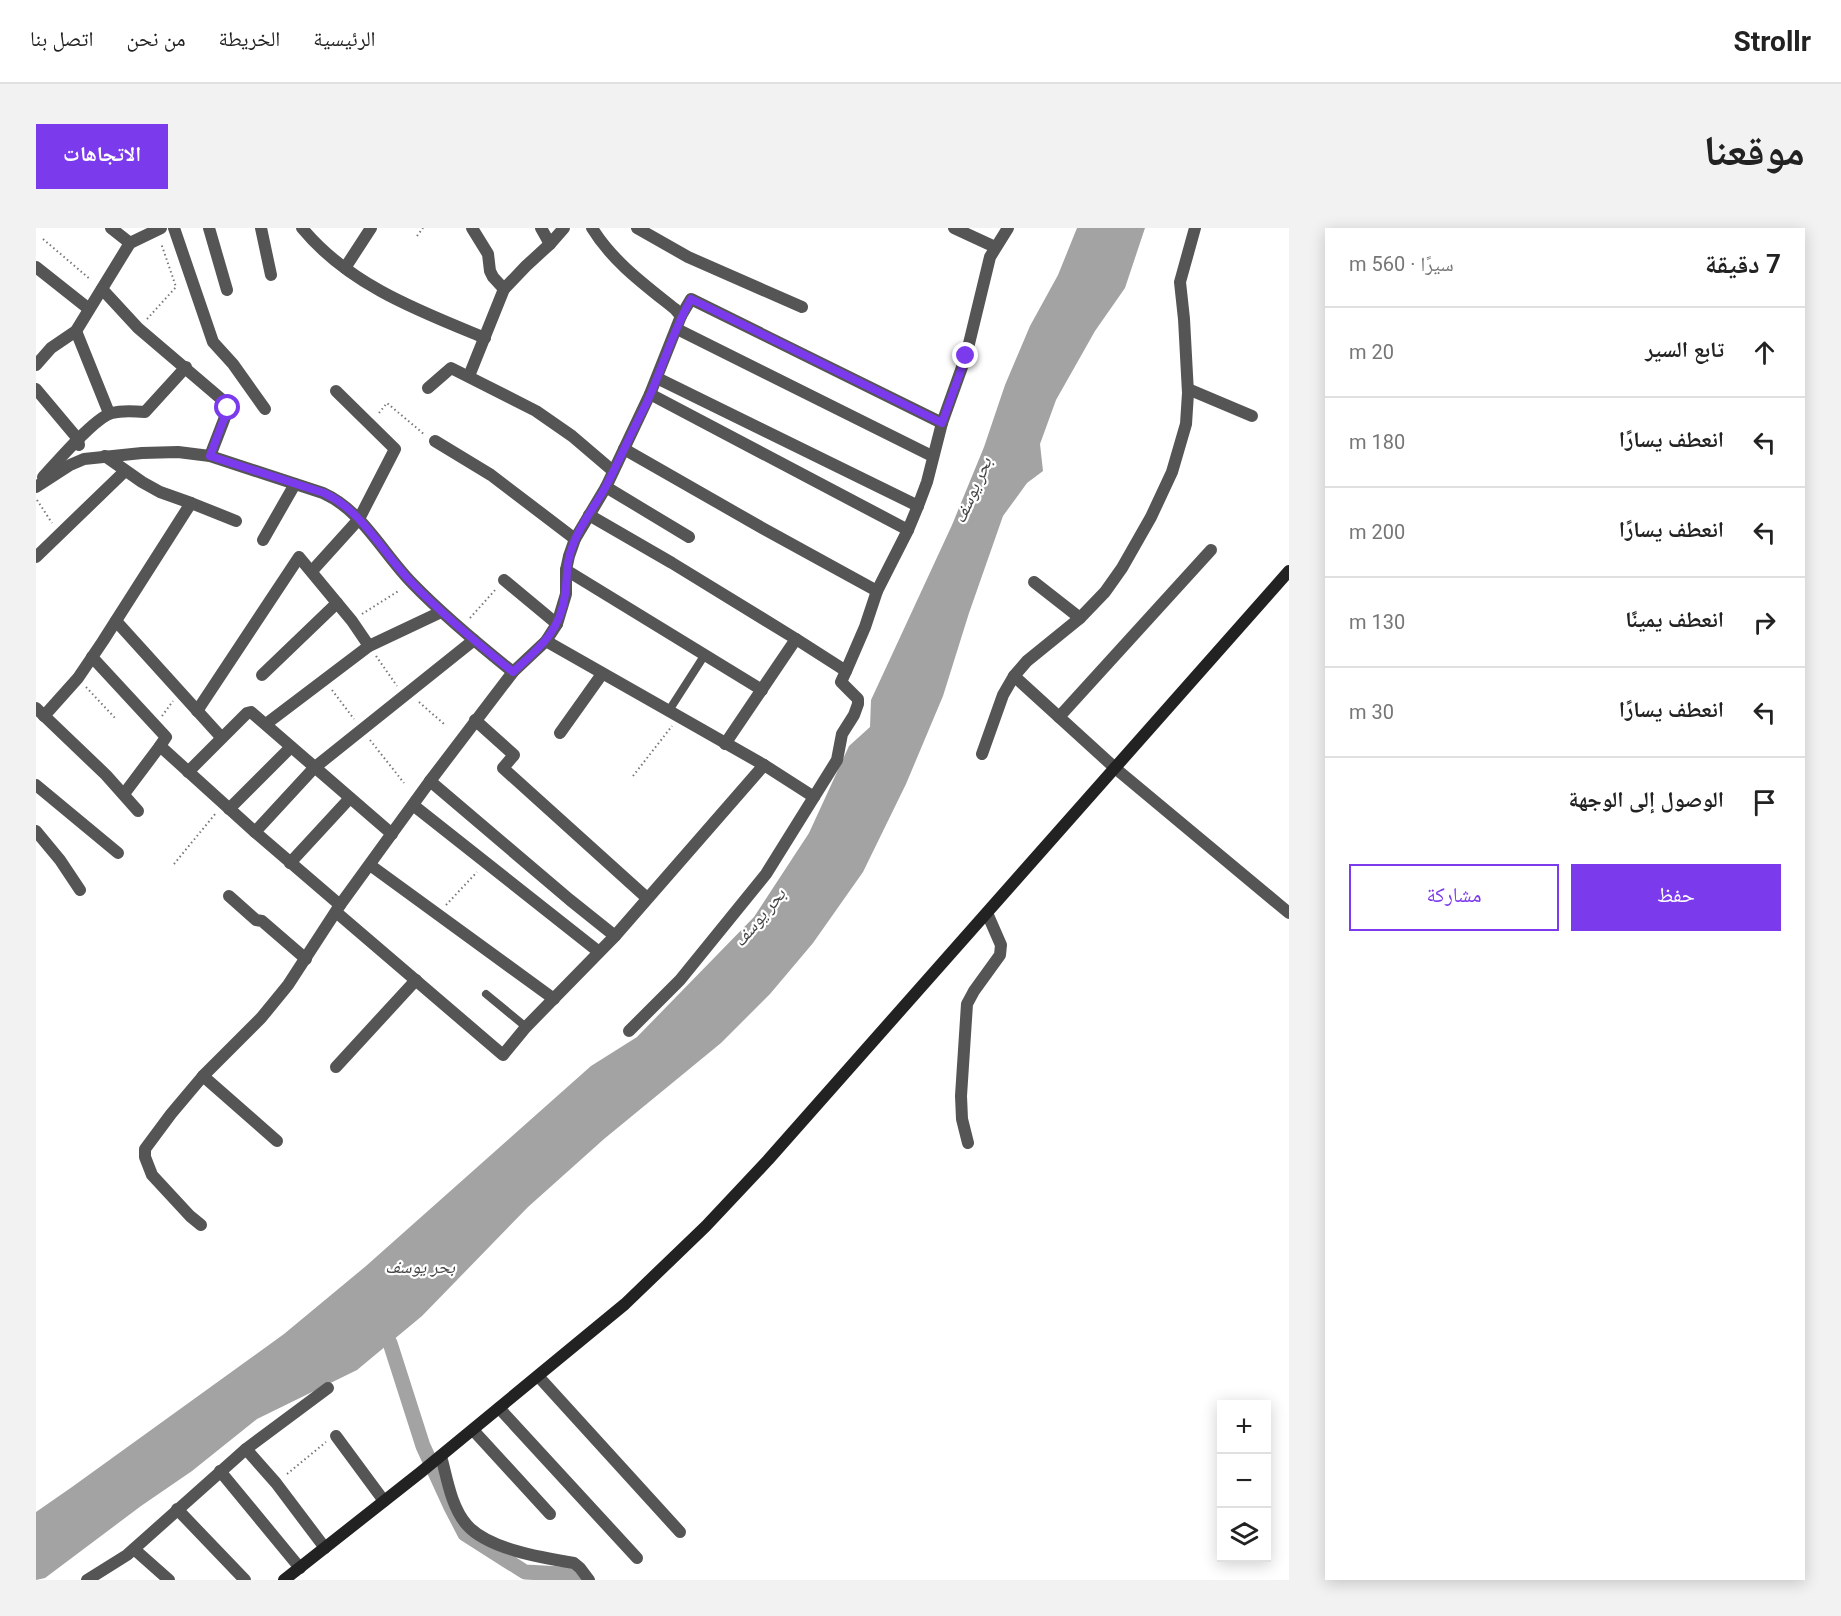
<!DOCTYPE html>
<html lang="ar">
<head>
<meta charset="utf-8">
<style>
	body { margin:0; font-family:Roboto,"Noto Naskh Arabic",sans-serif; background:#f2f2f2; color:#222; direction:rtl }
	.controls { position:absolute; right:18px; bottom:18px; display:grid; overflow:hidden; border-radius:0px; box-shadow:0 3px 15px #0003 }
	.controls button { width:54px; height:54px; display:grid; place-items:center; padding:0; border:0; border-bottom:2px solid #e0e0e0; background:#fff; color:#222; font:30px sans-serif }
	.stop { position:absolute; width:18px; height:18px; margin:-14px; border:4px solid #7c3aed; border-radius:50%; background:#fff }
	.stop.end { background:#7c3aed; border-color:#fff; box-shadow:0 2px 6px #0008 }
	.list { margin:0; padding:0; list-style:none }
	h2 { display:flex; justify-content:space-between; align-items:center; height:78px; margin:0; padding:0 24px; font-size:26px }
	h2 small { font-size:20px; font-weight:400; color:#767676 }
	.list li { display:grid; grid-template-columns:39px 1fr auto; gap:18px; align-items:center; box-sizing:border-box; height:90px; padding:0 24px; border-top:2px solid #e0e0e0 }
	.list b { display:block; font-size:22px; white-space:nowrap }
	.list em { font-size:20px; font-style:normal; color:#767676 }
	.actions { display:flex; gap:12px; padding:18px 24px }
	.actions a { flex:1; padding:14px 0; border:2px solid #7c3aed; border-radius:0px; text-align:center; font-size:21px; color:#7c3aed }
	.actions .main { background:#7c3aed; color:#fff }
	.icon { flex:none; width:33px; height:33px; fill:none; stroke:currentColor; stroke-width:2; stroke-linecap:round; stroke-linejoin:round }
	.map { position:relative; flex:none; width:1253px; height:1352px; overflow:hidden; direction:ltr; border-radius:0px }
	header { display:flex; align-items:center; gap:36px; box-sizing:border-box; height:84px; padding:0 30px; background:#fff; border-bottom:2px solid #e0e0e0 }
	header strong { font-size:28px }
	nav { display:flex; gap:33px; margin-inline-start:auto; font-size:21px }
	.intro { display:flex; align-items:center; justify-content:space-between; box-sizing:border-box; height:144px; padding:0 36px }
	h1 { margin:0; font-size:42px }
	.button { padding:15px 27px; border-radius:0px; background:#7c3aed; color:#fff; font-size:21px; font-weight:700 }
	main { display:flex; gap:36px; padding:0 36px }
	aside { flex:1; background:#fff; border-radius:0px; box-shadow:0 3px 15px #0003 }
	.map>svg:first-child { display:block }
	.water { fill:#a3a3a3 }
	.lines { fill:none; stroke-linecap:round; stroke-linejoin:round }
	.canal { stroke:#a3a3a3; stroke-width:15 }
	.path { stroke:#777; stroke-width:2; stroke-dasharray:1.5 3; stroke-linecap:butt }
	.lane { stroke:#555; stroke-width:8 }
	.street { stroke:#555; stroke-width:12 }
	.secondary { stroke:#222; stroke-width:12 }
	.route { stroke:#7c3aed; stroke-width:8 }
	.labels { text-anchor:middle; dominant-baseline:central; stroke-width:4.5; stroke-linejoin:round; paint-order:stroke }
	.water-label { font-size:18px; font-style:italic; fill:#444; stroke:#fff }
</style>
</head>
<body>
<header>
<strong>Strollr</strong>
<nav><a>الرئيسية</a><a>الخريطة</a><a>من نحن</a><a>اتصل بنا</a></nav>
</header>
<div class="intro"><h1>موقعنا</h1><a class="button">الاتجاهات</a></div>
<main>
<aside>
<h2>7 دقيقة<small>سيرًا · 560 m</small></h2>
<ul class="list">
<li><svg class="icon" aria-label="ahead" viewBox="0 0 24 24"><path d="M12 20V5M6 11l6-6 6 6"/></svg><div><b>تابع السير</b></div><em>20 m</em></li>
<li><svg class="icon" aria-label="left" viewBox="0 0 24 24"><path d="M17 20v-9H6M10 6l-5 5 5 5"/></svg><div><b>انعطف يسارًا</b></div><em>180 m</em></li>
<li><svg class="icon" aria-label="left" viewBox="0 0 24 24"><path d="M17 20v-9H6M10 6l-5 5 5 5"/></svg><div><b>انعطف يسارًا</b></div><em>200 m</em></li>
<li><svg class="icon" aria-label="right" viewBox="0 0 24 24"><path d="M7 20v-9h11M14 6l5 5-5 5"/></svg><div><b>انعطف يمينًا</b></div><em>130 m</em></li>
<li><svg class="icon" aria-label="left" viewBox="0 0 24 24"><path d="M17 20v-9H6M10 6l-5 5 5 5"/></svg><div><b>انعطف يسارًا</b></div><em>30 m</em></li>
<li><svg class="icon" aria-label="arrive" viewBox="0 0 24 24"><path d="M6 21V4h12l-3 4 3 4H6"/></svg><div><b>الوصول إلى الوجهة</b></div></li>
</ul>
<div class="actions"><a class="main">حفظ</a><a>مشاركة</a></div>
</aside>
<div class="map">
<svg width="1253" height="1352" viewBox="0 0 1253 1352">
	<rect width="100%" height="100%" fill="#fff"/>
	<path class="water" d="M1041,0H1109L1089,60L1059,103L1020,172L1004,216L1007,243L991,255L967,288L933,385L907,468L870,556L827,644L777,715L734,766L685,815L568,911L492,979L386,1088L321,1142L221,1191L156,1243L105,1278L9,1350L0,1352V1284L36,1259L248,1106L330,1038L555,838L601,809L718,689L773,605L813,518L834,499L835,472L916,297L948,219L969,157L994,98L1022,47Z"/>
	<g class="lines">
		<path class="canal" d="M354,1115L387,1218L415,1279L429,1306L489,1344L544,1347L547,1352"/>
		<g class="path">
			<path d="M381,8L387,0"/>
			<path d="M7,11L55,52"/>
			<path d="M111,91L140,59L125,15"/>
			<path d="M343,185L351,175L389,207"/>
			<path d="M1,272L16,295"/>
			<path d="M326,386L364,362"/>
			<path d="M434,390L460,361"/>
			<path d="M340,428L361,458"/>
			<path d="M50,459L79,490"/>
			<path d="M296,462L318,491"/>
			<path d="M383,474L408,496"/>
			<path d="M126,488L137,473"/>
			<path d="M334,512L368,555"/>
			<path d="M597,548L636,498"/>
			<path d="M138,636L180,585"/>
			<path d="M410,677L441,644"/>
			<path d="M251,1246L290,1214"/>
		</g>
		<g class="lane">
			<path d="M632,484L668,428"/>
			<path d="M450,766L490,799"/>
		</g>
		<g class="street">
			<path d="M75,0L94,15"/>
			<path d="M138,0L177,114L197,136L229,181"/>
			<path d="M173,0L191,62"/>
			<path d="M225,0L235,47"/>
			<path d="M266,0C313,57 383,83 449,110"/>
			<path d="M436,0L452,26L454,43L457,49L468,61"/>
			<path d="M505,0L514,16"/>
			<path d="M556,0C576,33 609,57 639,81L645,88"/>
			<path d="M601,0L652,29L766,79"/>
			<path d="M918,0L959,19"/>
			<path d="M0,39L53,81"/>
			<path d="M309,40L335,0"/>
			<path d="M66,61L102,100L190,175L192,180L191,184L174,228"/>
			<path d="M641,101L896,228"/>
			<path d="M40,103L73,185"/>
			<path d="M0,137L15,120L40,103L94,15L125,0"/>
			<path d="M433,148L468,61L490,38L514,16L528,0"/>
			<path d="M621,150L882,278"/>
			<path d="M392,160L415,140L500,183L536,208L577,243"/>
			<path d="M0,161L42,211L43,217"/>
			<path d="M1152,161L1216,188"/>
			<path d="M614,166L872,302"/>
			<path d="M399,213L455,247L539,311"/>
			<path d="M588,221L728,301L841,363"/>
			<path d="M7,249C21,234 59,189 76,185C86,182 98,183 109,184L150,139"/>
			<path d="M0,259L34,237L48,231L106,225L142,224L174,228L287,265C327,283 347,326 377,356C408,388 442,416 477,444"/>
			<path d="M570,259L653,309"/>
			<path d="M155,275L200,293"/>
			<path d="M553,287L636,335L760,411L689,516"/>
			<path d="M227,312L259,256"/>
			<path d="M0,329L89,243"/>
			<path d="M530,342L726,462"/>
			<path d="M276,343L323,291L359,221L300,163"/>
			<path d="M468,352L521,396"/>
			<path d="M998,354L1044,390"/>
			<path d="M80,393L185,509"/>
			<path d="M510,413L728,537L778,569"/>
			<path d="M56,429L130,509L124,518L219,604L304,677"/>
			<path d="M810,443L829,399L841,363L872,302L882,278L891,254L906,195L930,128L954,29L972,0"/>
			<path d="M226,447L301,375"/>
			<path d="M978,448L1079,540L1253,685"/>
			<path d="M0,480L70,547L102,583"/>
			<path d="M161,483L263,329L316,393L333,418"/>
			<path d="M8,488L42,450L67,413L155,275L124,264L106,254L69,228"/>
			<path d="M1023,489L1175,322"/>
			<path d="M439,492L478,527L467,540L611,670"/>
			<path d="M230,496L333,418L405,384"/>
			<path d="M524,505L566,446"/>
			<path d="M946,526L967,467L978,448L991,433L1044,390L1069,364L1086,340L1115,289L1136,244L1150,196L1152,165L1148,91L1144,54L1159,0"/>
			<path d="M152,544L211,485L215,484L356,606"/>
			<path d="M394,553L534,672L579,708"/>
			<path d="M0,557L82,625"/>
			<path d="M88,566L124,518"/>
			<path d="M377,577L563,724"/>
			<path d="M193,581L255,519"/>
			<path d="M0,603L24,632L44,662"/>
			<path d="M219,604L278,540L438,412"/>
			<path d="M254,635L314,570"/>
			<path d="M334,637L518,771"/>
			<path d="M193,668L220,692L226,693L270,731"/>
			<path d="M300,684L467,827L490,799L579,708L728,537"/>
			<path d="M593,803L644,752L730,646L801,532L806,506L818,487L822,476V471L805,454L810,443L760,411"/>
			<path d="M300,839L380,752"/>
			<path d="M167,848L241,913"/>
			<path d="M932,915L926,891L925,868L931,776L938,763L964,727L965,717L951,685"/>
			<path d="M165,997L154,988L116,947L109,929V921L135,886L167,848L225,790L252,757L304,677L394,553L477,444L510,413L521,396L530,366V342L533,328L539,311L570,259L614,166L645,88L655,71L906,195"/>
			<path d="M502,1148L644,1304"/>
			<path d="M463,1180L601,1330"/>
			<path d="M437,1202L514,1286"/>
			<path d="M300,1208L348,1273"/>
			<path d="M210,1221L240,1255L289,1320"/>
			<path d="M405,1228C411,1250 415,1279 431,1297C452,1321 507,1330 538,1335L544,1340L553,1352"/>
			<path d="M184,1243L264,1340"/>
			<path d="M141,1281L209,1352"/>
			<path d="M98,1321L133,1352"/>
			<path d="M51,1352L91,1327L210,1221L292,1160"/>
		</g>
		<path class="secondary" d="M248,1352L385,1244L589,1076L670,998L732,932L1253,343"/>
	</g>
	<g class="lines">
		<path class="route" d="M192,180L174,228L288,265C327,283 347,326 377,356C408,388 442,416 477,444C503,420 524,404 529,367C532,346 529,336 538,314C546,294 560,277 570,258C584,231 596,203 610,176C626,142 636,104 655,71L906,195L930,128"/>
	</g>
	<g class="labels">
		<g class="water-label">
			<text transform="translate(936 262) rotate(-66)">بحر يوسف</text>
			<text transform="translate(723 689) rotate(-50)">بحر يوسف</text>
			<text x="384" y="1038">بحر يوسف</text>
		</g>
	</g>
</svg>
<div class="controls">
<button>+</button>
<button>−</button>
<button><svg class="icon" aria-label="layers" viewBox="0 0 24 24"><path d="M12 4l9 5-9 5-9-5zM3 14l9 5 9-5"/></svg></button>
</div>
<div class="stop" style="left:192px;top:180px"></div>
<div class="stop end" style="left:930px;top:128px"></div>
</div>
</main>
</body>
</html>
